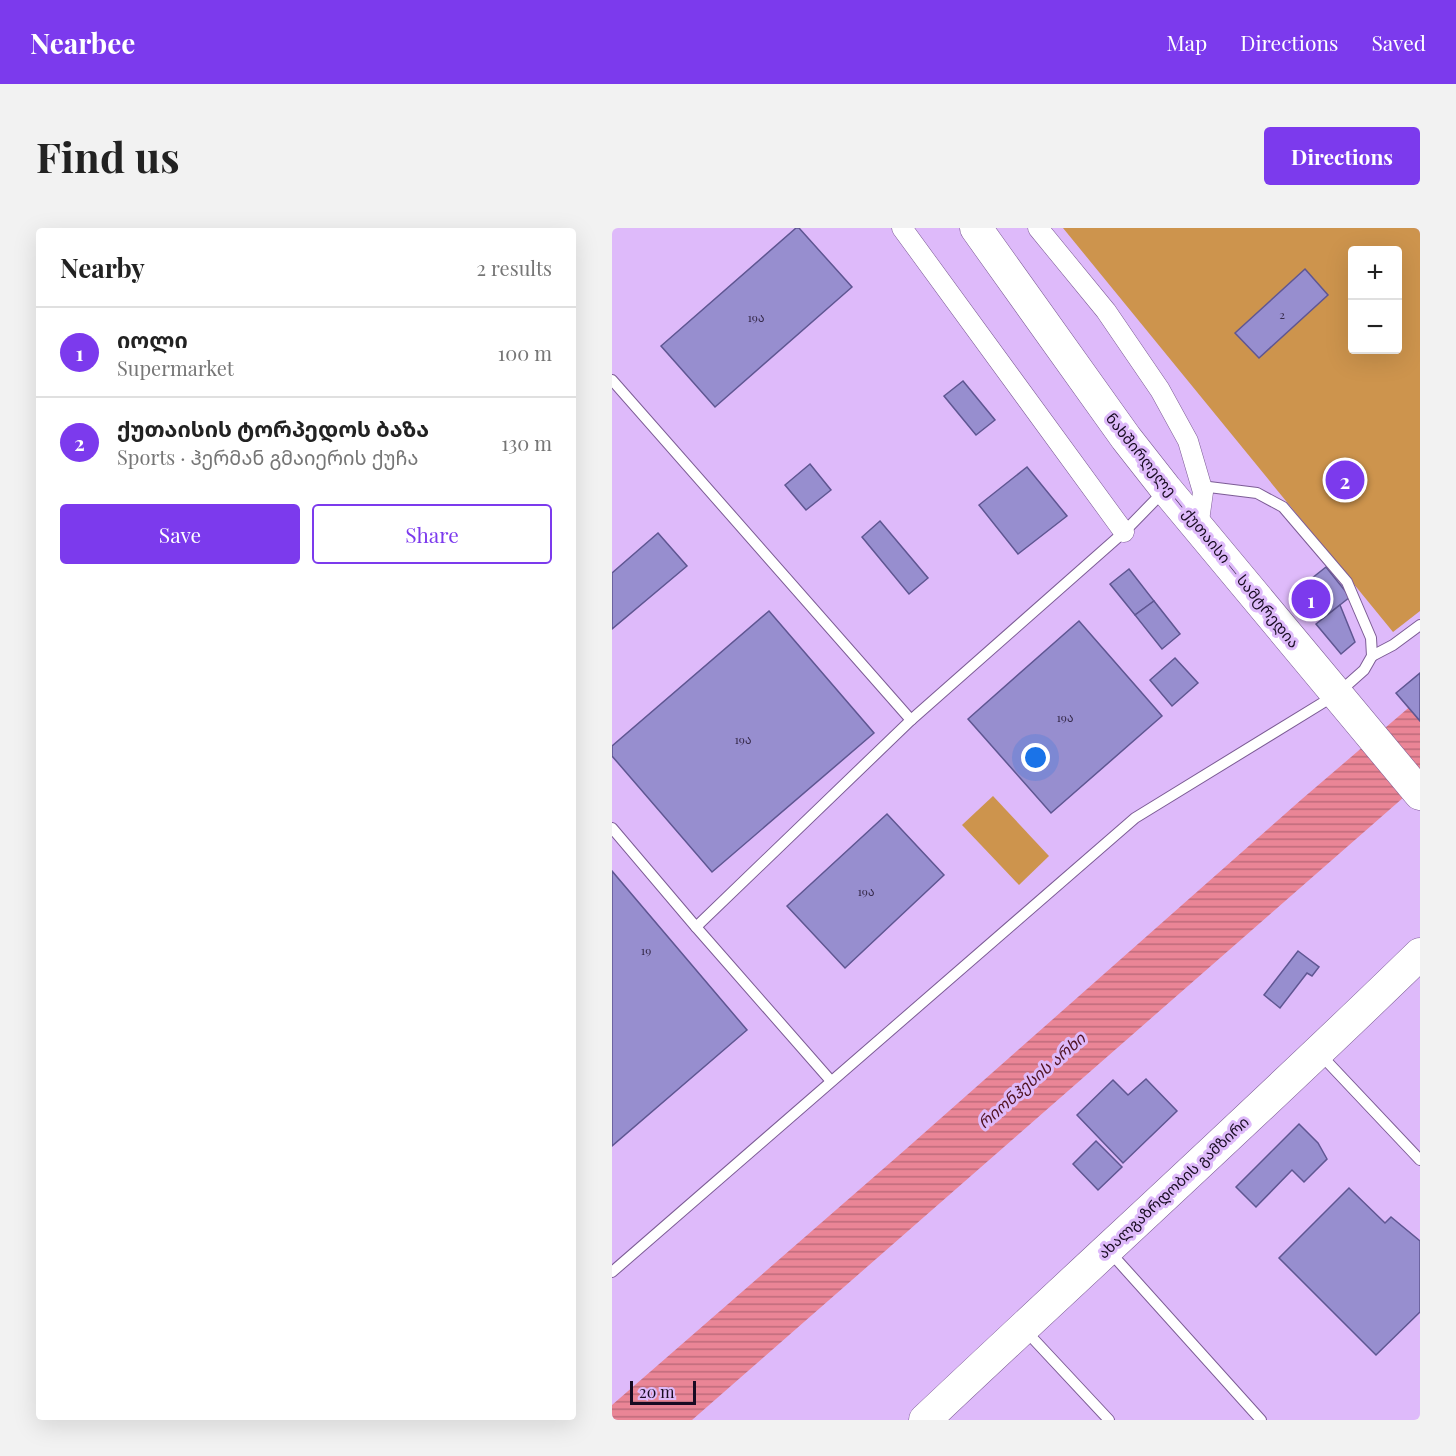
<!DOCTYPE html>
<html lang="en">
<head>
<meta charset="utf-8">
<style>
	body { margin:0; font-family:"Playfair Display","Noto Sans Georgian",serif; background:#f2f2f2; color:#222 }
	.controls { position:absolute; right:18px; top:18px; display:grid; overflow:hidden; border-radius:6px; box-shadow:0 6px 24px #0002 }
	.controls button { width:54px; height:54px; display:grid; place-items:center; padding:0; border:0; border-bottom:2px solid #e0e0e0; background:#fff; color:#222; font:30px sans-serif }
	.scale { position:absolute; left:18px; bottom:15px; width:66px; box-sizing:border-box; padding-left:6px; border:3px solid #180b22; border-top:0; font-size:16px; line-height:21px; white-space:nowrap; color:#180b22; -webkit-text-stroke:4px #debafa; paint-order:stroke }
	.you { position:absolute; left:424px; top:530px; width:21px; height:21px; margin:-15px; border:4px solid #fff; border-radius:50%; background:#1a73e8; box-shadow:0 0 0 9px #1a73e833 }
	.badge { display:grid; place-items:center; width:39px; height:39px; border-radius:50%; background:#7c3aed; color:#fff; font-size:20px; font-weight:700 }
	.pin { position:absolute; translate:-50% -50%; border:3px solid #fff; box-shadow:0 2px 6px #0006 }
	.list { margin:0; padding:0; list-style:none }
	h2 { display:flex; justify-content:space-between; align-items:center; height:78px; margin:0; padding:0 24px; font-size:26px }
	h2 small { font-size:20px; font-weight:400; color:#767676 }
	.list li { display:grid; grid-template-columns:39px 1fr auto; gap:18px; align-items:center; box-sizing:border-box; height:90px; padding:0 24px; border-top:2px solid #e0e0e0 }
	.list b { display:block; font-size:22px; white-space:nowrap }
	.list p { margin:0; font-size:20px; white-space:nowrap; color:#767676 }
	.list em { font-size:20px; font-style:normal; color:#767676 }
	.actions { display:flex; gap:12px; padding:18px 24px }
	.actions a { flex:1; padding:14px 0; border:2px solid #7c3aed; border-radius:6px; text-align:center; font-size:21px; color:#7c3aed }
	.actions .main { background:#7c3aed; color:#fff }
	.map { position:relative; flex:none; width:808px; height:1192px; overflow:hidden; border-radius:6px }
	header { display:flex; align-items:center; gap:36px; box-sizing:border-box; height:84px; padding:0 30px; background:#7c3aed; color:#fff }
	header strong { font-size:28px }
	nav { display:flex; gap:33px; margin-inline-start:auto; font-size:21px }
	.intro { display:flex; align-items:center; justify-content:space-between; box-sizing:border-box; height:144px; padding:0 36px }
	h1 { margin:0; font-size:42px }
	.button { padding:15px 27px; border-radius:6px; background:#7c3aed; color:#fff; font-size:21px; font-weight:700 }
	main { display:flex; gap:36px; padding:0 36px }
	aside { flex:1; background:#fff; border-radius:6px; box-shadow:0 6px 24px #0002 }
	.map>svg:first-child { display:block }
	.park { fill:#cd944d; fill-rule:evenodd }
	.water { fill:url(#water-rules) }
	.building { fill:#978ecf; stroke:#5f5692; stroke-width:1.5 }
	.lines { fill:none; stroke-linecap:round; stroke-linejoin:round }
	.service-casing { stroke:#7c5c95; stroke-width:12 }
	.minor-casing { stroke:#7c5c95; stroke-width:21 }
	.primary-casing { stroke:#7c5c95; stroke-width:33 }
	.service { stroke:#fff; stroke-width:10 }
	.minor { stroke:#fff; stroke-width:20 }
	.primary { stroke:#fff; stroke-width:32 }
	.labels { text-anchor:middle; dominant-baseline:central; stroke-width:6; stroke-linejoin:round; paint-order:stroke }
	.number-label { font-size:12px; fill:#382c4d }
	.street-label { font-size:15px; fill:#180b22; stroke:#debafa }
	.water-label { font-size:16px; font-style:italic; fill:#501222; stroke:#debafa }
</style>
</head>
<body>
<header>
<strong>Nearbee</strong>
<nav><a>Map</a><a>Directions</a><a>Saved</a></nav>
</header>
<div class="intro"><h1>Find us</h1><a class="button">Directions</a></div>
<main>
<aside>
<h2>Nearby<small>2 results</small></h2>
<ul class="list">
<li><span class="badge">1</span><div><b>იოლი</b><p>Supermarket</p></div><em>100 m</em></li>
<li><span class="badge">2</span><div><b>ქუთაისის ტორპედოს ბაზა</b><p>Sports · ჰერმან გმაიერის ქუჩა</p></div><em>130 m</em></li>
</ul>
<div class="actions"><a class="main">Save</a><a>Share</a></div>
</aside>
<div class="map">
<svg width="808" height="1192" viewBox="0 0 808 1192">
	<defs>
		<pattern id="water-rules" width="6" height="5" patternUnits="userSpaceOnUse" patternTransform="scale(1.5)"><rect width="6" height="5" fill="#ea8596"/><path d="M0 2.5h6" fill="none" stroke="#bd6b7a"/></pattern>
	</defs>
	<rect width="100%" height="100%" fill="#debafa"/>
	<g class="park">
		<path d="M451,0H808V383L781,404ZM740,22H786V122H740Z"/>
		<path d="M381,568L437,628L407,657L350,597Z"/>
	</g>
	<path class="water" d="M808,470V555L80,1192H0V1177L294,921L690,571Z"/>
	<g class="building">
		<path d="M184,0H187L240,59L103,179L49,118Z"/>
		<path d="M693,41L716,67L647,130L623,105Z"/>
		<path d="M351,153L383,192L364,207L332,168Z"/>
		<path d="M198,236L219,262L194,282L173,257Z"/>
		<path d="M415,239L455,288L406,326L367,277Z"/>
		<path d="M268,293L316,350L297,366L250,309Z"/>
		<path d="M46,305L75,338L0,401V345Z"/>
		<path d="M714,339L738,369L709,392L685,362Z"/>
		<path d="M517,341L542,373L523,387L498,356Z"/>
		<path d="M542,373L568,406L550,421L523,387Z"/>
		<path d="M728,377L743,414L729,426L704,396Z"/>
		<path d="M157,383L262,505L100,644L0,528V518Z"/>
		<path d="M467,393L550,488L439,585L356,491Z"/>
		<path d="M563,430L586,455L560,478L538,452Z"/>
		<path d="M808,445V493L784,465Z"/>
		<path d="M275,586L332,647L233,740L175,678Z"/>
		<path d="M0,643L135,802L0,918Z"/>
		<path d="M686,723L707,739L700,748L695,745L668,780L652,767Z"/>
		<path d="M534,851L565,883L511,935L465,887L501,852L516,867Z"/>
		<path d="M687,896L706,915L715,931L692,954L680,942L644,979L624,959Z"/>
		<path d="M484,913L510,939L486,962L461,936Z"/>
		<path d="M737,960L773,995L779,989L808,1013V1084L764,1127L667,1030Z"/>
	</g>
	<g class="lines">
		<defs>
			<g id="service">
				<path d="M0,152L299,492"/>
				<path d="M760,428L781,417L808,397"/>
				<path d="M0,600L84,699L299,492L512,304L552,263"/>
				<path d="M84,699L219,853"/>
				<path d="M707,825L808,932"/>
				<path d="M497,1023L649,1192"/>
				<path d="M0,1044L523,590L725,466L752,442L760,428L759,410L735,354L671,279L645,265L589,258"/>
				<path d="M413,1102L497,1192"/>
			</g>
			<g id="minor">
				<path d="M290,0L512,304"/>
				<path d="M426,0L494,83L548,162L576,213L591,264L586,300"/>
			</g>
			<g id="primary">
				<path d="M364,0L514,210L554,261L808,566"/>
				<path d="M313,1192C478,1036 646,884 808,726"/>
			</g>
		</defs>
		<use href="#service" class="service-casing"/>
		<use href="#minor" class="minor-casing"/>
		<use href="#primary" class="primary-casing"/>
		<use href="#service" class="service"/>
		<use href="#minor" class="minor"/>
		<use href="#primary" class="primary"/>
	</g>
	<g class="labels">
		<g class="number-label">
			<text x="670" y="86">2</text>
			<text x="144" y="89">19ა</text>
			<text x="453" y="489">19ა</text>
			<text x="131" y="511">19ა</text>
			<text x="254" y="663">19ა</text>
			<text x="34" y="722">19</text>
		</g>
		<g class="street-label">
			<text transform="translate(591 302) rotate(51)">ნახშირღელე — ქუთაისი — სამტრედია</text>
			<text transform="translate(561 959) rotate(-43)">ახალგაზრდობის გამზირი</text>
		</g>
		<g class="water-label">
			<text transform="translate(419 852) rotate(-41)">რიონჰესის არხი</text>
		</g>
	</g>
</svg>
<div class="controls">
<button>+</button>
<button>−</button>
</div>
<div class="scale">20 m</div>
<div class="you"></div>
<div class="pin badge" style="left:699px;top:371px">1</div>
<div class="pin badge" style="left:733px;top:252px">2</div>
</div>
</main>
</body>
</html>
